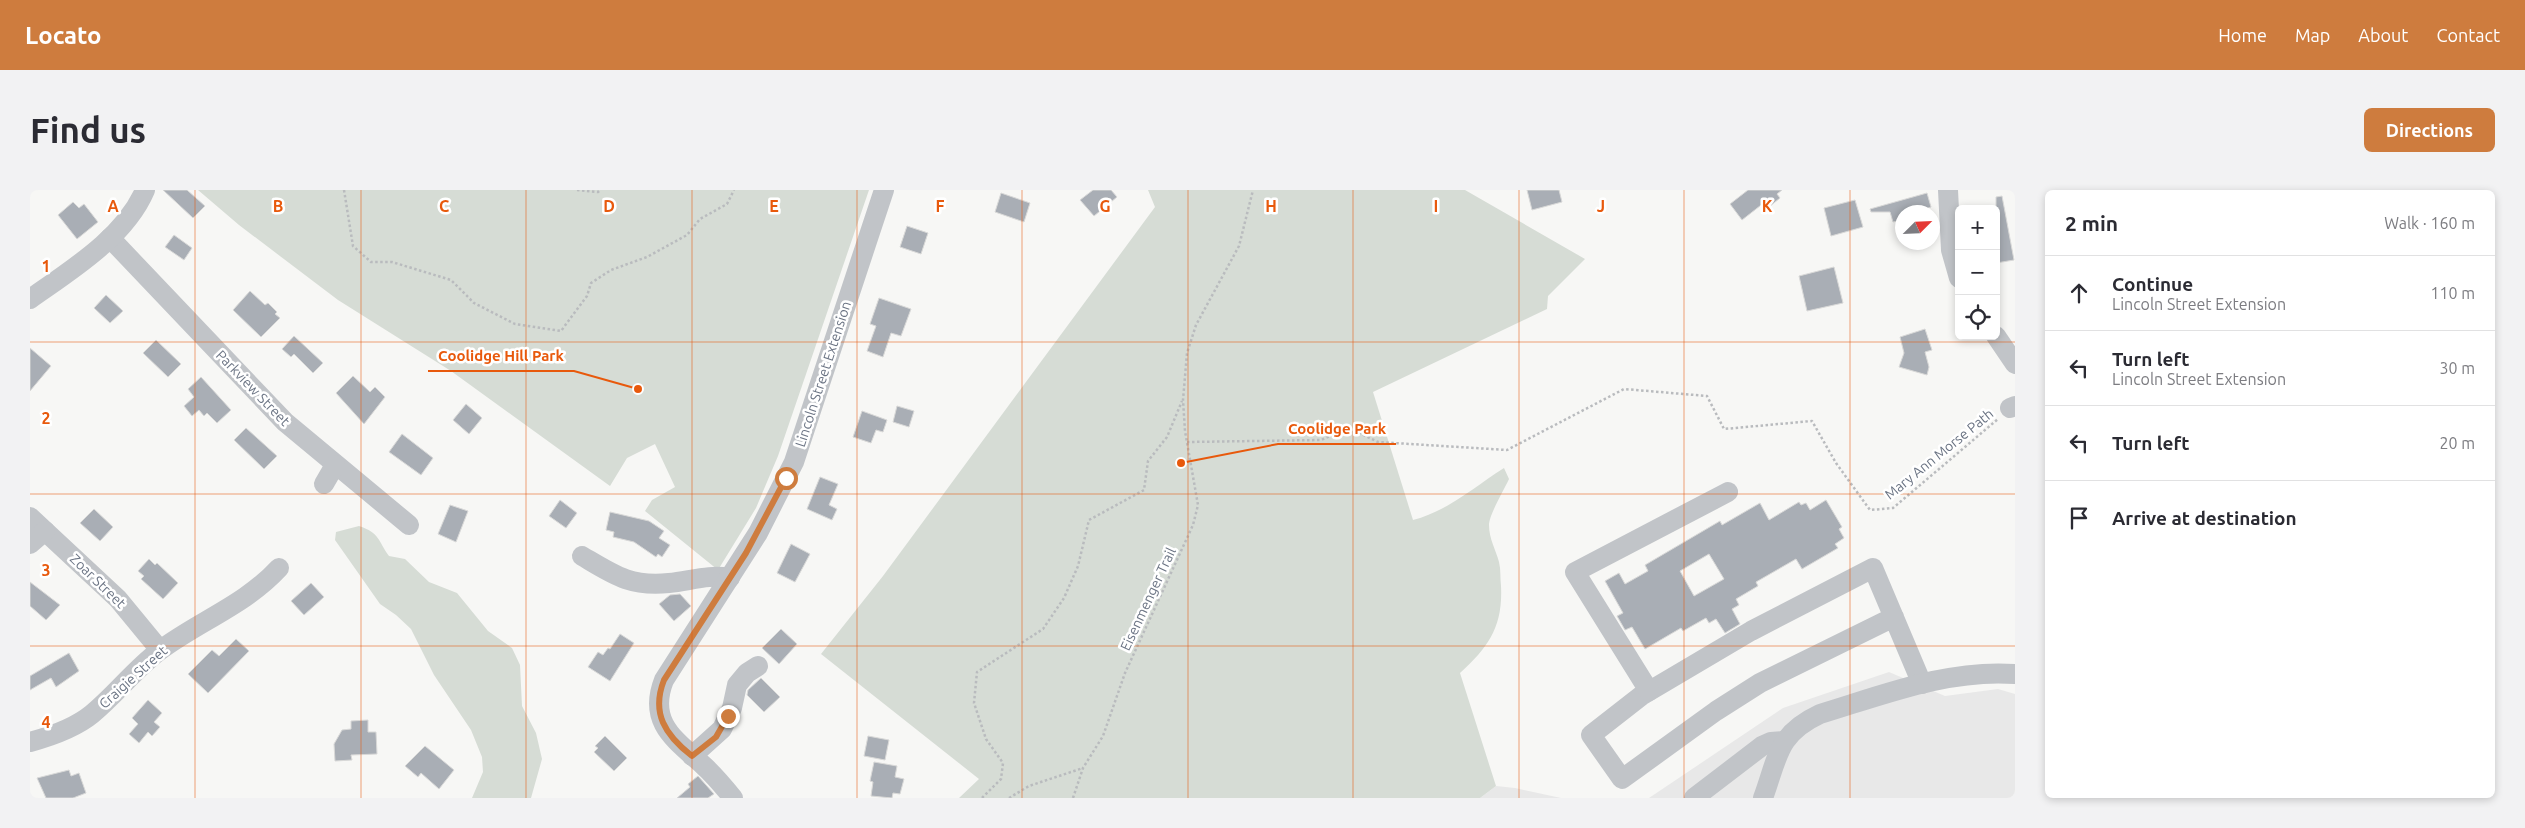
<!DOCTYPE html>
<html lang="en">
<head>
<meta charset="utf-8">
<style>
	body { margin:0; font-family:Ubuntu,sans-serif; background:#f2f2f3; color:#2b2b33 }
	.controls { position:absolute; right:15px; top:15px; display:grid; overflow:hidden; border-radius:8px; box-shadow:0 2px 8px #0003 }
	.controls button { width:45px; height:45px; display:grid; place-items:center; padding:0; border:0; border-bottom:1px solid #e1e1e2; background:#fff; color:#2b2b33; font:25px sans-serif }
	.compass { position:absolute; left:1865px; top:15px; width:45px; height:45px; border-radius:50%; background:#fff; box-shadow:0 2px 8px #0003; rotate:66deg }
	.stop { position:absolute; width:15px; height:15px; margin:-11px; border:4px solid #ce7c3e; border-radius:50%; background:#fff }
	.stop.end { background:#ce7c3e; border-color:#fff; box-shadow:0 1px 5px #0008 }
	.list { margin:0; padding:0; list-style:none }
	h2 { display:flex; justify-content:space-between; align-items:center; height:65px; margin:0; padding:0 20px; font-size:21px }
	h2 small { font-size:16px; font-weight:400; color:#7c7c81 }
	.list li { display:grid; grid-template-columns:32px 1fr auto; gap:15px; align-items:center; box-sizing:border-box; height:75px; padding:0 20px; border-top:1px solid #e1e1e2 }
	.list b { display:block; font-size:19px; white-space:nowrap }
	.list p { margin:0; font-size:16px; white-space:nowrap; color:#7c7c81 }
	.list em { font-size:16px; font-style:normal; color:#7c7c81 }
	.icon { flex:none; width:28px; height:28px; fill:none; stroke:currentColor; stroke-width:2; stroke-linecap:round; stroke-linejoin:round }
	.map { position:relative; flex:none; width:1985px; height:608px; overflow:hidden; border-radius:8px }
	header { display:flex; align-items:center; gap:30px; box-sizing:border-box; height:70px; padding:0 25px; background:#ce7c3e; color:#fff }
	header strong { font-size:24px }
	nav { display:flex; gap:28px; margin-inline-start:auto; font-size:18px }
	.intro { display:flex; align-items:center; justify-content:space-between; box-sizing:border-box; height:120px; padding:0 30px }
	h1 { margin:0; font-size:35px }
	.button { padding:12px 22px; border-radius:8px; background:#ce7c3e; color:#fff; font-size:18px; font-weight:700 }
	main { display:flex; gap:30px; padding:0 30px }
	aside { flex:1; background:#fff; border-radius:8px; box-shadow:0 2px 8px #0003 }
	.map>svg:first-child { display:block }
	.built { fill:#e8e8e8 }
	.green { fill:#d6dcd5 }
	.building { fill:#a9aeb5; stroke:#d9d9d8; fill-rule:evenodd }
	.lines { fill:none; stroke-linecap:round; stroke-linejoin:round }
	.path { stroke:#b9bbbe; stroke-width:2.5; stroke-dasharray:2.5 2.5; stroke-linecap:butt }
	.minor { stroke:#c1c4c8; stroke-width:20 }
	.route { stroke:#ce7c3e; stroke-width:6 }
	.grid { fill:none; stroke:#e8590c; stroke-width:1; stroke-opacity:0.55 }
	.labels { text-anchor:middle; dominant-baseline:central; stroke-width:5; stroke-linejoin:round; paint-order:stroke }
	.street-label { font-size:14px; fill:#6a7383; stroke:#fff }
	.grid-label { font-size:16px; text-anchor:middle; font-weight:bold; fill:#e8590c; stroke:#fff; stroke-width:5; stroke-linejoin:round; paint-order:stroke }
	.leader { fill:none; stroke:#e8590c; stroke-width:2 }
	.callout-dot { fill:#e8590c; stroke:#fff; stroke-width:2 }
	.callout-label { font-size:15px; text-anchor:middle; font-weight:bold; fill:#e8590c; stroke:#fff; stroke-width:5; stroke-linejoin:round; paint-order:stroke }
</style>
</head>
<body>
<header>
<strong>Locato</strong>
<nav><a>Home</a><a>Map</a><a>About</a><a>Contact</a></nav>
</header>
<div class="intro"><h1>Find us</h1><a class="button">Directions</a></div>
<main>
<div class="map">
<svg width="1985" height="608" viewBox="0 0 1985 608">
	<rect width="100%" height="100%" fill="#f7f7f5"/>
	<g class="built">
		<path d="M1859,482L1915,506L1968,499L1985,504V608H1619L1753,518Z"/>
		<path d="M1466,596L1485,598L1531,608H1450Z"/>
	</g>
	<g class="green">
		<path d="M168,0H839L748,266L726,318L688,380L615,321L622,310L645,297L625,254L597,268L580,296L421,181L308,110L209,35Z"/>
		<path d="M1118,0H1435L1555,69L1518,106L1517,119L1343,202L1383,330C1418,321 1444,297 1474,278L1479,289C1474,300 1459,325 1459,335C1459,349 1466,360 1469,372C1471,380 1470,388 1471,396C1473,436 1459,457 1430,483L1466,596L1450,608H929L949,589L791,464L853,386L1125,17Z"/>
		<path d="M329,336C350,343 348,351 359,366L375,369L399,392L427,403L458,441L482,458L490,475L492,516L506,543L512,569L501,608H442L453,582L452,567L441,540L404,485L381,439L366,425L350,414L305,350L306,342Z"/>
	</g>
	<g class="building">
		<path d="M133,0H157L175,16L163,28Z"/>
		<path d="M1063,0H1081L1087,7L1064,26L1050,10Z"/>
		<path d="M1497,0H1529L1532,12L1502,20Z"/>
		<path d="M1718,0H1752L1747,4L1750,8L1739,17L1735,12L1712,30L1700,14Z"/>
		<path d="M971,3L1000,13L994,32L965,22Z"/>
		<path d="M1897,3L1901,17L1898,18L1900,22H1872V30L1863,32L1860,22H1841L1840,19Z"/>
		<path d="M1972,6L1984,70L1966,73V7Z"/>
		<path d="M1825,10L1833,37L1801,46L1794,18Z"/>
		<path d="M43,12L49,18L54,14L68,32L47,49L28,25Z"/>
		<path d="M877,36L898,43L891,64L870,57Z"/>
		<path d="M144,45L162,58L154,70L135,57Z"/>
		<path d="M1804,77L1813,113L1777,121L1769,86Z"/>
		<path d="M220,101L235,115L238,113L247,122L245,124L250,128L231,147L203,120Z"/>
		<path d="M76,105L93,121L80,133L64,118Z"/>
		<path d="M849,108L881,119L871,146L861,143L853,167L837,161L846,136L840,134Z"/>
		<path d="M1895,139L1902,160L1895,162L1899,177L1897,185L1869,177L1874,163L1870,147Z"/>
		<path d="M264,146L293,173L283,183L264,164L261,167L252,159Z"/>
		<path d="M126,150L151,174L138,187L113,163Z"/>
		<path d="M0,158L21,176L0,201Z"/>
		<path d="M323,186L340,202L345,197L355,207L334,234L306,203Z"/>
		<path d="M171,187L201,220L187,233L177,223L174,226L169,220L162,226L154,216L164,207L158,199Z"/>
		<path d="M436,214L452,228L439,244L423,230Z"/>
		<path d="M867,216L884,221L879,237L863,232Z"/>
		<path d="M832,221L857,230L853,242L846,240L841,253L823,247Z"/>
		<path d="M216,238L247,266L234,279L204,250Z"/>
		<path d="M372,244L403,268L391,285L359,262Z"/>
		<path d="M790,287L808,294L799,315L807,319L802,330L777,319Z"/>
		<path d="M530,310L547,323L536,338L519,326Z"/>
		<path d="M1796,310L1812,337L1809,339L1814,348L1805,354L1808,358L1772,379L1766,369L1726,392L1728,396L1706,409L1709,415L1702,419L1710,434L1695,443L1686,429L1679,433L1676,428L1653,441L1651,438L1615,459L1602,437L1595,440L1587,426L1593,423L1575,391L1589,383L1595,394L1618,381L1615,375L1690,331L1692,335L1730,313L1739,330L1769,312L1771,315L1776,313L1780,320ZM1679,364L1694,389L1664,406L1650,381Z"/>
		<path d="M420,315L438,321L426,352L408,344Z"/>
		<path d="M64,319L83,337L70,351L50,333Z"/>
		<path d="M580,322L619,331L634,341L629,348L640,355L632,367L628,364L626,367L604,352L583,347L584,342L576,340Z"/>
		<path d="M761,354L780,364L765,392L747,383Z"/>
		<path d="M119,369L125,375L127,373L148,393L133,409L111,389L114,386L108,381Z"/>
		<path d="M0,392L30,415L16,430L0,416Z"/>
		<path d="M281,393L294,407L274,425L261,411Z"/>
		<path d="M650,404L661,416L644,431L629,414L640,405Z"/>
		<path d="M751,439L767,454L749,474L732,458Z"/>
		<path d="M590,444L604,453L580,491L558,477L568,462L573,465L578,458L580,459Z"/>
		<path d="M206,449L219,461L178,503L158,484L182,460L189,466Z"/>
		<path d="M39,463L49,481L26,497L21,488L0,500V486Z"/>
		<path d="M731,488L750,507L734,522L717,505L718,500Z"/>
		<path d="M118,510L132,523L124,532L130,537L122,546L118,542L109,553L99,544L108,534L102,528Z"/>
		<path d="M338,530V542H346L347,564L321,565L322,570L305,571L304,554L312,540L321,539V531Z"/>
		<path d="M575,546L597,568L584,581L564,562L568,558L565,556Z"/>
		<path d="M838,546L859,550L855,570L834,566Z"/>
		<path d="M395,556L424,580L409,599L391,583L388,587L375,576Z"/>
		<path d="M844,572L867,576L865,587L874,589L870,604L863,603L862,608L841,606L843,592L840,591Z"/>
		<path d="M39,580L41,586L49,583L56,603L43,608H16L7,588Z"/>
		<path d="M668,586L684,604L678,608H647L660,597L658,594Z"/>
	</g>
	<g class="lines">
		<g class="path">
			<path d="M314,0L323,56L341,72H362L421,90L444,113L485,134L531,141L557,106L561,93L581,80L617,67L657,45L670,29L697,14L704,0"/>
			<path d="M547,0L568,2L570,0"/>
			<path d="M1157,252L1291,250L1319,238L1348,252L1477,260L1594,199L1677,206L1694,239L1782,231L1806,273L1840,320L1863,318L1968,229"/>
			<path d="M952,608L971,589L973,573L956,549L944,513L947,482L1013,439L1034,408L1048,376L1059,330L1114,300L1118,271L1137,247L1152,211"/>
			<path d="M979,608L999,596L1053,578"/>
			<path d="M1043,608L1053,578L1073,546L1095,483L1163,335L1168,315L1155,241L1153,210L1157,163L1166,135L1209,56L1223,0"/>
		</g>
		<g class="minor">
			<path d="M1918,0L1921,60L1929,88"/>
			<path d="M80,48L255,232L379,335"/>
			<path d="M0,109C41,80 95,47 115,0"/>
			<path d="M1966,146L1985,174"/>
			<path d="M1980,218L1985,216"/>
			<path d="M294,294L305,275"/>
			<path d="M0,327L88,409L130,460"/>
			<path d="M0,354L15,341"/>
			<path d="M552,366C584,385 600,397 639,393C660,391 679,384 700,388"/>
			<path d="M1864,427L1730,493L1686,521L1592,589L1561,545L1611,506L1721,441L1843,378L1892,494"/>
			<path d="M1619,501L1545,382L1698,302"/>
			<path d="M0,552C22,546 45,538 62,524C86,504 105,479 129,461C169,431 215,415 249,378"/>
			<path d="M662,566L692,539L702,518L707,495L717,483L728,476"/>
			<path d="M703,608C694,597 685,586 674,576C646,550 617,533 634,490L728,343L764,272L854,0"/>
			<path d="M1664,608L1732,556L1741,552L1754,551"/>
			<path d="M1733,608C1748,567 1747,544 1790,524C1853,505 1918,479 1985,484"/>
		</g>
	</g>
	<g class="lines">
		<path class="route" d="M698,526L686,547L662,566C635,545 621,523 634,490L716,363L756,288"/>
	</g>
	<path class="grid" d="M165,0V608M331,0V608M496,0V608M662,0V608M827,0V608M992,0V608M1158,0V608M1323,0V608M1489,0V608M1654,0V608M1820,0V608M0,152H1985M0,304H1985M0,456H1985"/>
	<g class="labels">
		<g class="street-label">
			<text transform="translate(793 184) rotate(-72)">Lincoln Street Extension</text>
			<text transform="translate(223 198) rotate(46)">Parkview Street</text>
			<text transform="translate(1909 264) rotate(-39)">Mary Ann Morse Path</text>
			<text transform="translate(68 391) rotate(44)">Zoar Street</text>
			<text transform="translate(1118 409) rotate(-65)">Eisenmenger Trail</text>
			<text transform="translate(103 487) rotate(-42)">Craigie Street</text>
		</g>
	</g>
	<g class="grid-label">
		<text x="83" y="22">A</text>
		<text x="248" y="22">B</text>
		<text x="414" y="22">C</text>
		<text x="579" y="22">D</text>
		<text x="744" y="22">E</text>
		<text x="910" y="22">F</text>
		<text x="1075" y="22">G</text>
		<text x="1241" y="22">H</text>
		<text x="1406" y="22">I</text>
		<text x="1571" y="22">J</text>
		<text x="1737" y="22">K</text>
		<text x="16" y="82">1</text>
		<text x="16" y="234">2</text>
		<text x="16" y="386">3</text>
		<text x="16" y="538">4</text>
	</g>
	<path class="leader" d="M608 199L544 181H398M1151 273L1248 254H1366"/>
	<g class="callout-dot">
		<circle cx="608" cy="199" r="5"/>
		<circle cx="1151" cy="273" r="5"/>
	</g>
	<g class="callout-label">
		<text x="471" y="171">Coolidge Hill Park</text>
		<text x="1307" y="244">Coolidge Park</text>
	</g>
</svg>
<div class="controls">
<button>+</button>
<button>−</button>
<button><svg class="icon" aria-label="locate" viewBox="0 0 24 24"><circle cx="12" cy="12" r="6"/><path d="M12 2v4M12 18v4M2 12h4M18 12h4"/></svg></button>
</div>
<svg class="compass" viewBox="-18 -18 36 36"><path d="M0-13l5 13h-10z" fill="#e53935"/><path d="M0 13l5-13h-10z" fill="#7c7c81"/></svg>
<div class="stop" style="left:756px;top:288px"></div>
<div class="stop end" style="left:698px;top:526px"></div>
</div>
<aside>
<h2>2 min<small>Walk · 160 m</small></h2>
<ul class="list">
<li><svg class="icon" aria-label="ahead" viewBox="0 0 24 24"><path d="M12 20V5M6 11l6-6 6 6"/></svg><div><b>Continue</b><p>Lincoln Street Extension</p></div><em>110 m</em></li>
<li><svg class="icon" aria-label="left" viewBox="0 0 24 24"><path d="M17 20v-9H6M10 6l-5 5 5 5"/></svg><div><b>Turn left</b><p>Lincoln Street Extension</p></div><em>30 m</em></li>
<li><svg class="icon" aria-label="left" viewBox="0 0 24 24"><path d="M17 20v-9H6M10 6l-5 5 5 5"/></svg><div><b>Turn left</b></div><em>20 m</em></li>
<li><svg class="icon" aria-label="arrive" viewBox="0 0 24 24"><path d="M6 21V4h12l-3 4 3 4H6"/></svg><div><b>Arrive at destination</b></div></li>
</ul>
</aside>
</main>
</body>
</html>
